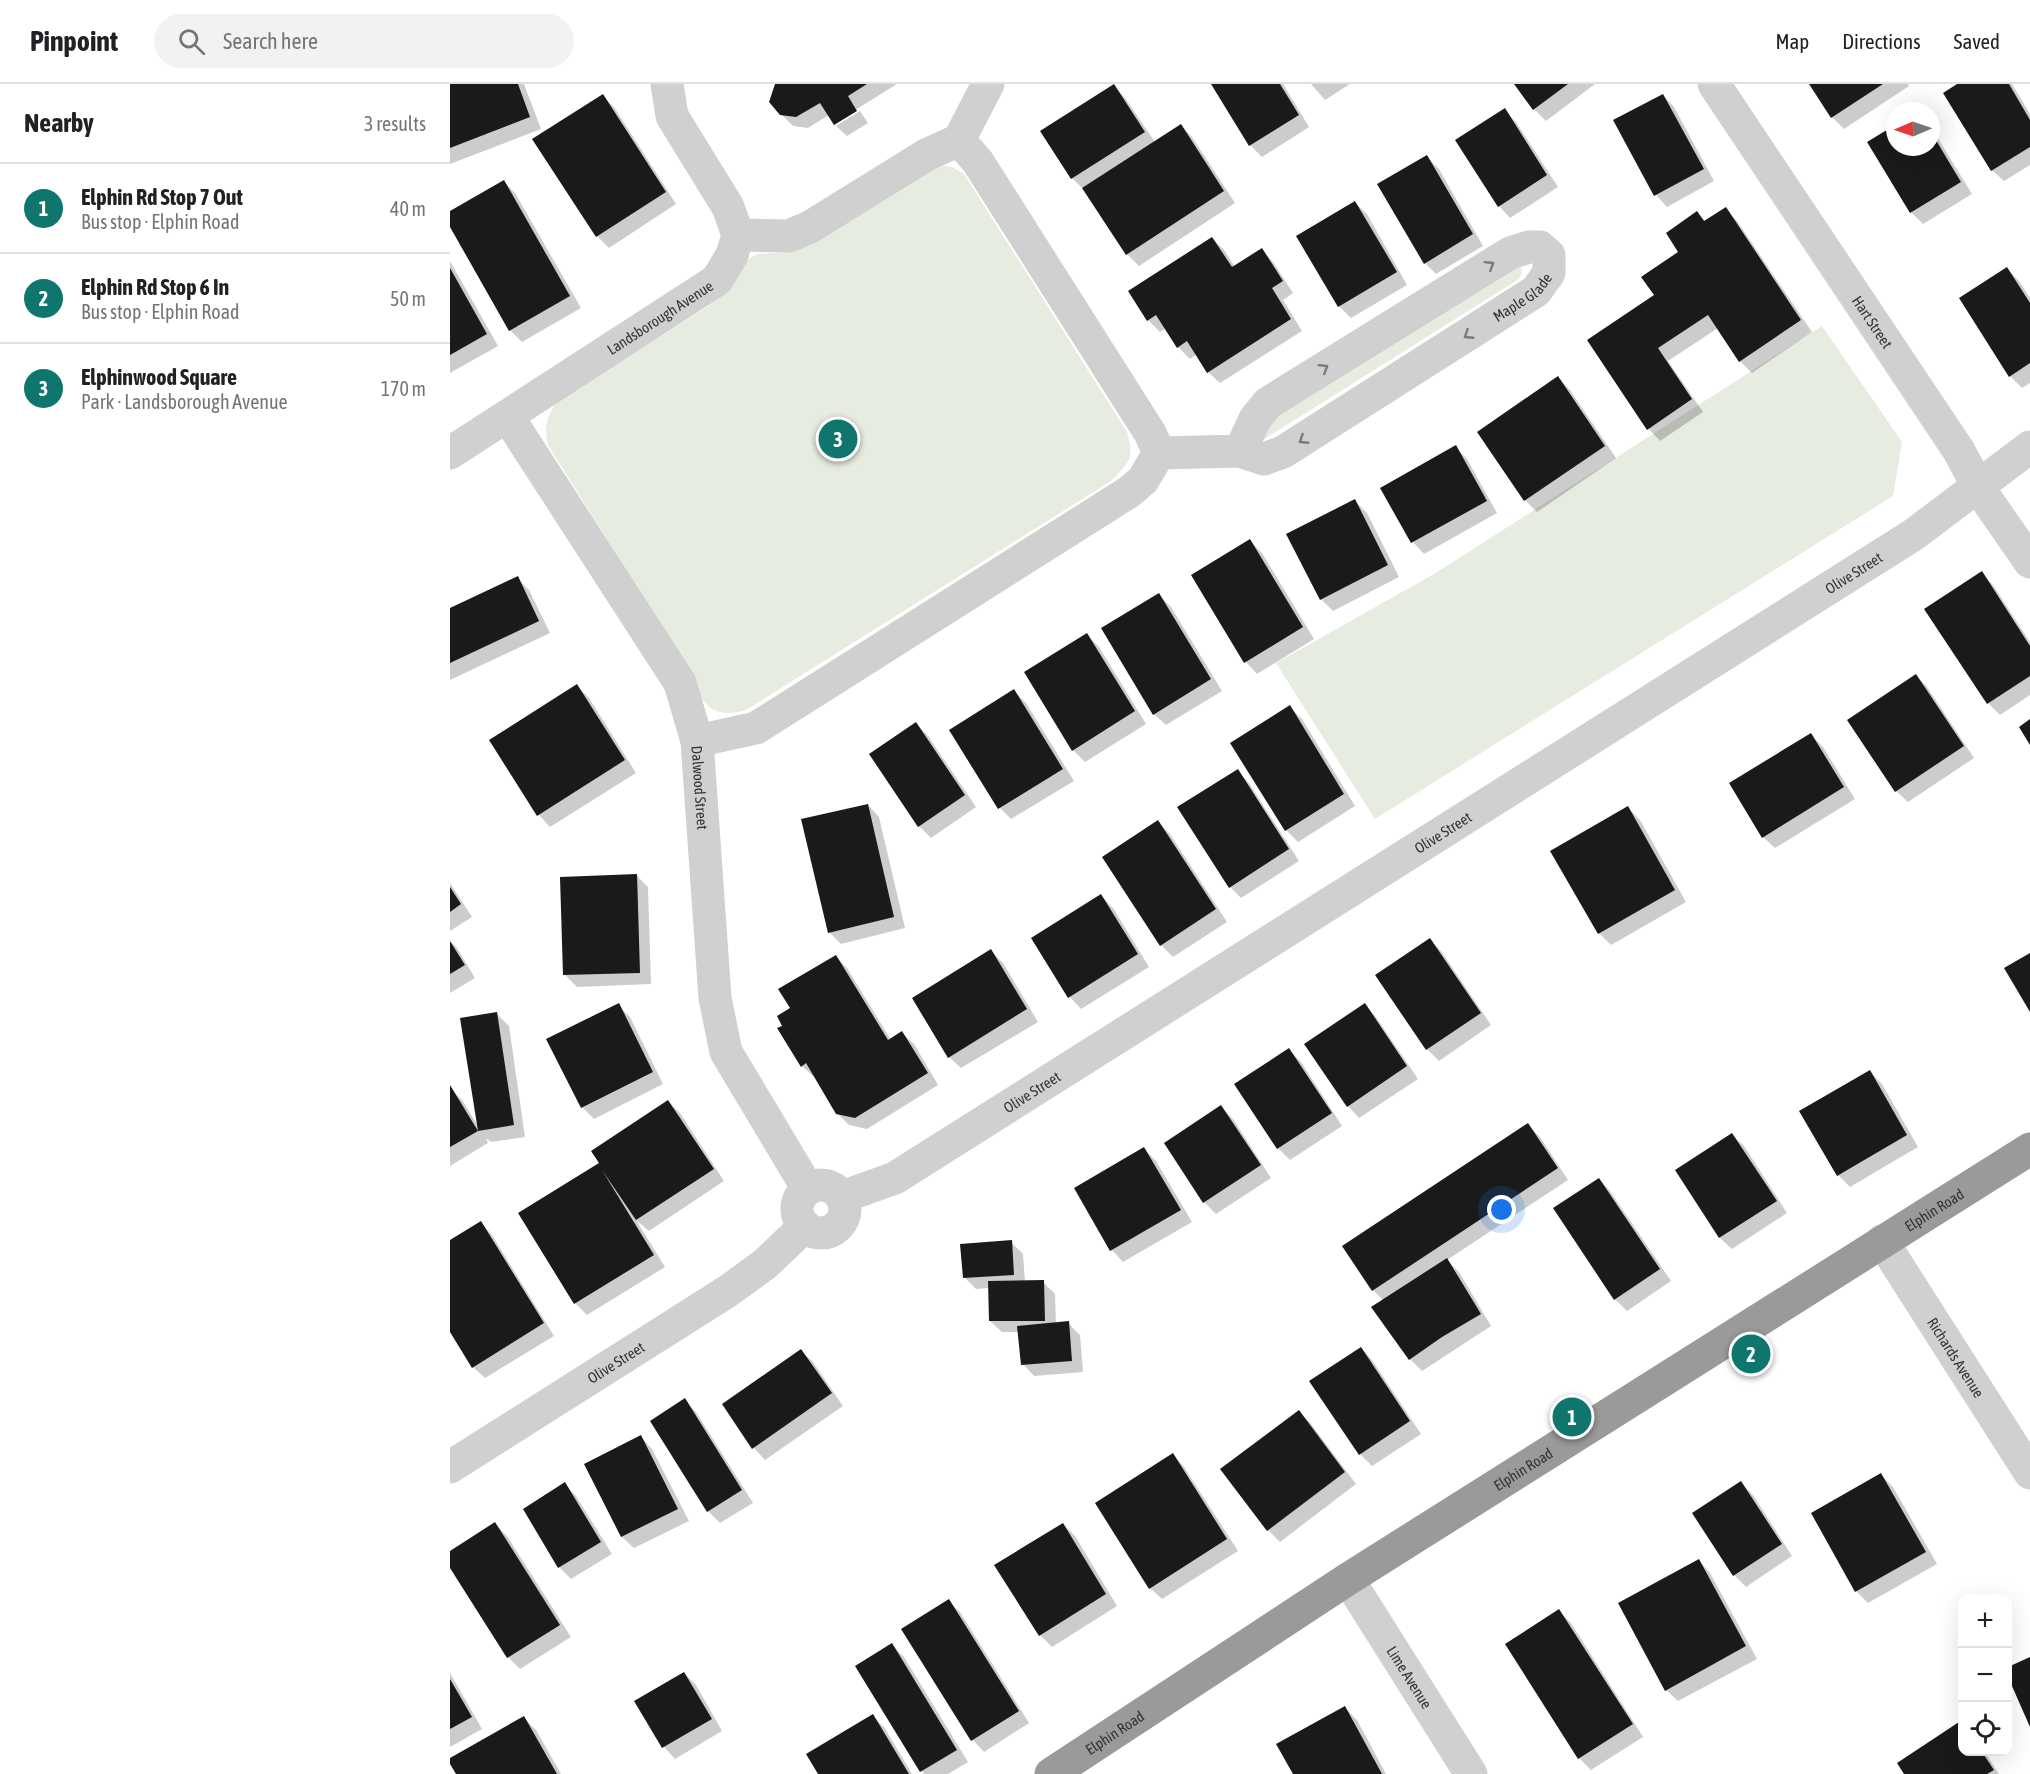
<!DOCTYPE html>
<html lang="en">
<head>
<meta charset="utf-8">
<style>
	body { margin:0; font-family:"Asap Condensed",sans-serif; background:#f2f2f2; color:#202124 }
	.controls { position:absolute; right:18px; bottom:18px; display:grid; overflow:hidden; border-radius:12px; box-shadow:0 6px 24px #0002 }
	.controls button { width:54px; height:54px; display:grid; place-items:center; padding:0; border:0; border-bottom:2px solid #e0e0e0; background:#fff; color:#202124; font:30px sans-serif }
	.compass { position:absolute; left:1436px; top:18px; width:54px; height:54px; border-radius:50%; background:#fff; box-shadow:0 6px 24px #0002; rotate:268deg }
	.you { position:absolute; left:1052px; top:1126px; width:21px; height:21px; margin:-15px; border:4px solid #fff; border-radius:50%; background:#1a73e8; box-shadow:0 0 0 9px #1a73e833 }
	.badge { display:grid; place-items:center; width:39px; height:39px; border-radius:50%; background:#0f766e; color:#fff; font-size:20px; font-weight:700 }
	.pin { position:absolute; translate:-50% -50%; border:3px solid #fff; box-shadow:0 2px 6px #0006 }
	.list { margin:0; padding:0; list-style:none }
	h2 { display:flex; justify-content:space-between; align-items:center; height:78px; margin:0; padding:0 24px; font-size:26px }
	h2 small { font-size:20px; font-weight:400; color:#757577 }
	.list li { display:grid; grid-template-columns:39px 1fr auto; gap:18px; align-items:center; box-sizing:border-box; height:90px; padding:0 24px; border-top:2px solid #e0e0e0 }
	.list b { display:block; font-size:22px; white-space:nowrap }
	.list p { margin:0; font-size:20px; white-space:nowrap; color:#757577 }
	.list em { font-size:20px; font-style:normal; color:#757577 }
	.icon { flex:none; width:33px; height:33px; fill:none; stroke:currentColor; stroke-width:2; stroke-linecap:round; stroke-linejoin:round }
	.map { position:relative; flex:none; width:1580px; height:1690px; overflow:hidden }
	header { display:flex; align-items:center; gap:36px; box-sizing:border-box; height:84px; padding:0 30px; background:#fff; border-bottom:2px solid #e0e0e0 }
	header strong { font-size:28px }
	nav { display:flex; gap:33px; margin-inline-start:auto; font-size:21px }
	.search { width:420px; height:54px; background:#f2f2f2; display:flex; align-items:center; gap:15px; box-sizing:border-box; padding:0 21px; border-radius:33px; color:#757577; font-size:22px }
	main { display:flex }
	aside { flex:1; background:#fff }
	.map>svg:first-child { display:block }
	.green { fill:#e6ecdf }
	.shadow { fill:#0003 }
	.building { fill:#1a1a1a }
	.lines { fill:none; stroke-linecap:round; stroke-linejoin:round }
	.minor { stroke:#d0d0d0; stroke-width:33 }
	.highway { stroke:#9a9a9a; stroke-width:33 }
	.oneway { stroke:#7a7a7a }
	.labels { text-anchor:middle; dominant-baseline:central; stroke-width:6; stroke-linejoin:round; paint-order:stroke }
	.street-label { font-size:15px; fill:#333; stroke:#fff }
</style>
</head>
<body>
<header>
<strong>Pinpoint</strong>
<div class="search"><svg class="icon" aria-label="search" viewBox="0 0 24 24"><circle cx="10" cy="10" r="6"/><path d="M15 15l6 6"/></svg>Search here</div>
<nav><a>Map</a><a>Directions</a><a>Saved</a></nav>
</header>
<main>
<aside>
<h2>Nearby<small>3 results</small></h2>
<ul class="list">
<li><span class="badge">1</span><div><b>Elphin Rd Stop 7 Out</b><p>Bus stop · Elphin Road</p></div><em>40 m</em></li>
<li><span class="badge">2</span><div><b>Elphin Rd Stop 6 In</b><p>Bus stop · Elphin Road</p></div><em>50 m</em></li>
<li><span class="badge">3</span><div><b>Elphinwood Square</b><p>Park · Landsborough Avenue</p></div><em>170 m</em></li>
</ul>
</aside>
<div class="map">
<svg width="1580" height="1690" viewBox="0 0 1580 1690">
	<rect width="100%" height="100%" fill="#fff"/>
	<g class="green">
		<path d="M487,81L502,83L514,90L677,348C685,374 679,379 661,397L296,626C255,638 249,611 235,580L98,361C94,344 96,334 106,319L260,221L276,205L293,179L307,170L341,168L354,162Z"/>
		<path d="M1060,180L1071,183L1072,189L1069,195L813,356L812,340Z"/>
		<path d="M1372,242L1452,358L1443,412L925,735L826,579L984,490Z"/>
	</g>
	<g class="shadow">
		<path d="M0,0H74L91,45L0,80Z"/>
		<path d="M326,0H447L386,38V41L379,31L358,44L343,42L331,30Z"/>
		<path d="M762,0H833L859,43L812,73L800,61Z"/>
		<path d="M861,0H900L875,16Z"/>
		<path d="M1066,0H1145L1096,37L1084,25Z"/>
		<path d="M1361,0H1458L1459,2L1394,45L1382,33Z"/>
		<path d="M1510,0H1562L1580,30V81L1554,97L1542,86Z"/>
		<path d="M664,2L675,14L705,58L731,42L742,53L785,119L689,182L677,170L634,106L622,94L592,48Z"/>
		<path d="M1213,11L1224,23L1264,97L1217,123L1206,111Z"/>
		<path d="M152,12L164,23L226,120L159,164L147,152Z"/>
		<path d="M1054,26L1066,38L1108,103L1060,134L1049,122Z"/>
		<path d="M410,27L418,39L397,52L386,42Z"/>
		<path d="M1481,43L1522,110L1473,140L1461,128L1445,63H1481Z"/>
		<path d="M977,73L989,85L1033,162L986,190L975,179Z"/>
		<path d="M54,98L65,109L131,224L72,258L60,246L0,140V129Z"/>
		<path d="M905,119L917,130L957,201L901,234L889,222Z"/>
		<path d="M1275,125L1287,137L1362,248L1302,289L1290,277L1268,244L1218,277L1253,328L1210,357L1199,345L1206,212L1230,169L1247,129L1256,138Z"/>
		<path d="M762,154L774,166L785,183L812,166L823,178L843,209L833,216L852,247L770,299L758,288L747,270L740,275L728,263L716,244L710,248L698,236L680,207Z"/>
		<path d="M0,177L48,262L0,289Z"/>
		<path d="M1557,185L1569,197L1580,214V299L1572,304L1560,292Z"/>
		<path d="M1108,294L1120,306L1166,374L1087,428L1075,416Z"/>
		<path d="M1005,363L1017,375L1047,429L974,470L963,458Z"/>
		<path d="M905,417L917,429L949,493L883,527L871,515Z"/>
		<path d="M800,457L812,469L864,555L807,590L796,578Z"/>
		<path d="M1531,489L1543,501L1580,558V611L1550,631L1538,619L1476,526Z"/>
		<path d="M67,494L79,506L100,549L0,596V526Z"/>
		<path d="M709,511L721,523L772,607L716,641L704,630Z"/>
		<path d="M637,551L649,563L696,640L635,678L623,666Z"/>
		<path d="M1466,592L1477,603L1524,674L1458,718L1446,707Z"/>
		<path d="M127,602L139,614L186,689L100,743L89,731L41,657Z"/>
		<path d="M564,607L576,619L624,697L561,735L550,724Z"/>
		<path d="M840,623L852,635L905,722L848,758L836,746Z"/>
		<path d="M466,640L478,652L526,723L481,754L469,742Z"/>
		<path d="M1361,651L1373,663L1405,715L1325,764L1313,753Z"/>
		<path d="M787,687L799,699L849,777L791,814L780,803Z"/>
		<path d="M418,721L429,733L455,844L391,860L379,848Z"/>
		<path d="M1178,724L1190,736L1236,818L1161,861L1149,849Z"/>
		<path d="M708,738L720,750L777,838L723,873L711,861Z"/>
		<path d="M186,791L198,803L201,900L127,903L115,891Z"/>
		<path d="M0,799L22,833L0,847Z"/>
		<path d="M651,812L663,824L699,883L631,925L620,913L583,854Z"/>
		<path d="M980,856L991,867L1041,941L989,977L977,965L927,892Z"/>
		<path d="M0,857L7,864L25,894L0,909Z"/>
		<path d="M541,867L553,879L588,938L511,984L499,973Z"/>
		<path d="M385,872L397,884L441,956L452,949L464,960L488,1001L417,1045L399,1041L387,1029L365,992L364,993L352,982L334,942L342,925Z"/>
		<path d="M168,921L180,933L213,1000L144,1035L132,1023Z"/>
		<path d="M915,921L926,933L968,995L909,1034L898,1022Z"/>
		<path d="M47,930L59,942L75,1053L41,1058L36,1054L38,1059L0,1082V1005L12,1016L28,1042Z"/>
		<path d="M839,966L851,978L892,1042L840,1076L828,1064Z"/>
		<path d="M1420,988L1432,1000L1468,1063L1400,1103L1388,1091Z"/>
		<path d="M218,1018L230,1029L274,1097L199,1147L186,1136L215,1183L137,1231L125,1219L151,1080Z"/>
		<path d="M771,1023L783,1035L821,1094L766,1130L754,1118L716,1059Z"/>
		<path d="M1078,1041L1090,1053L1118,1096L997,1176L1009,1188L1041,1242L972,1287L960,1275L924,1223L934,1217L923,1206Z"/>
		<path d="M1282,1051L1294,1062L1337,1129L1282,1165L1270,1154L1227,1087Z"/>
		<path d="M694,1065L706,1077L742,1138L673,1178L662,1166Z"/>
		<path d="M1149,1095L1160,1107L1221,1197L1177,1227L1165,1215Z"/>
		<path d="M31,1139L42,1151L104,1252L35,1294L23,1283L0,1245V1158Z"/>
		<path d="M561,1158L573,1170L575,1198H593L605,1210L606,1240L618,1239L630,1251L633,1288L584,1292L573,1280L569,1248H552L540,1237L539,1204L526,1205L514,1193Z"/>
		<path d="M911,1264L922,1276L971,1350L922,1382L911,1371L861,1297Z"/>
		<path d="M351,1267L363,1278L393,1322L315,1376L304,1364Z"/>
		<path d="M234,1316L246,1328L303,1419L270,1439L258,1427Z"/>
		<path d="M849,1328L861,1340L906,1400L830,1458L818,1446Z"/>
		<path d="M191,1353L202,1365L239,1437L184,1464L172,1453L136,1381Z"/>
		<path d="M723,1371L734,1383L788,1467L712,1515L700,1504Z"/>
		<path d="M1431,1391L1443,1403L1487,1480L1418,1519L1406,1507Z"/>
		<path d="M1291,1399L1303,1411L1342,1472L1296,1503L1284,1491L1244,1429Z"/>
		<path d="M114,1400L126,1412L162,1470L121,1495L109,1483Z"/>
		<path d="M45,1440L57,1452L121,1553L70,1585L58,1573L0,1481V1468Z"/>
		<path d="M613,1440L625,1452L667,1522L602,1563L590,1551Z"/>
		<path d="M1249,1477L1260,1489L1307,1575L1228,1617L1216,1606Z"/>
		<path d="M498,1517L510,1528L579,1639L534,1668L523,1656L454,1545Z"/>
		<path d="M1109,1527L1121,1539L1193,1653L1141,1686L1129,1674L1057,1560Z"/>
		<path d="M442,1561L454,1573L518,1678L498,1690H474L472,1687L407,1582Z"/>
		<path d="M0,1589L32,1645L0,1663Z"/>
		<path d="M234,1589L246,1601L272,1647L225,1675L214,1663Z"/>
		<path d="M895,1624L907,1636L936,1690H844Z"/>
		<path d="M422,1632L434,1643L462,1690H370Z"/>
		<path d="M74,1634L86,1646L111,1690H7L0,1676Z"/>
		<path d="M1512,1638V1668H1535L1549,1690H1456Z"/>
	</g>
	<g class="building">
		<path d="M0,0H68L80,33L0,64Z"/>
		<path d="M325,0H417L398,12L407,27L384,41L370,19L346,33L330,31L319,18Z"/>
		<path d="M664,0L695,48L621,95L590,47Z"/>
		<path d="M761,0H830L849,31L799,62Z"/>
		<path d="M1064,0H1118L1083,26Z"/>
		<path d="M1359,0H1433L1381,34Z"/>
		<path d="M1507,0H1559L1580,36V63L1541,87L1493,9Z"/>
		<path d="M153,10L216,108L146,153L82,55Z"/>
		<path d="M1213,10L1254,85L1204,112L1163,36Z"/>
		<path d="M1055,24L1097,91L1048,123L1005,56Z"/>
		<path d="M731,40L774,107L676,171L632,104Z"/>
		<path d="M1445,41V63H1481V48L1511,98L1460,129L1417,58Z"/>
		<path d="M977,71L1023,150L974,180L927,100Z"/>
		<path d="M54,96L120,212L59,247L0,143V127Z"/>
		<path d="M905,117L947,188L888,223L846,152Z"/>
		<path d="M1276,123L1351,236L1289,278L1258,231L1208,264L1242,315L1197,346L1137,256L1204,211L1191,193L1228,168L1216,149L1247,127L1254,137Z"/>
		<path d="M762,153L782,183L812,164L833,197L822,204L841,235L757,289L737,257L727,264L706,231L697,237L678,207Z"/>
		<path d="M1557,183L1580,219V279L1559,293L1509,214Z"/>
		<path d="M0,184L37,250L0,271Z"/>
		<path d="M1108,292L1155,362L1074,417L1027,348Z"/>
		<path d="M1006,361L1037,417L961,459L930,404Z"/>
		<path d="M905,415L938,481L870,516L836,450Z"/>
		<path d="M800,455L853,543L794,579L741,491Z"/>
		<path d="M1532,487L1580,562V592L1537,620L1474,525Z"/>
		<path d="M68,492L89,537L0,579V524Z"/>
		<path d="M709,509L761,595L703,631L651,544Z"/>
		<path d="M637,549L685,627L622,667L574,588Z"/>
		<path d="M1466,590L1514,662L1445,708L1397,636Z"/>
		<path d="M127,600L175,676L87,732L39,656Z"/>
		<path d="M564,605L613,685L548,725L499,646Z"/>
		<path d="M840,621L894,710L835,747L780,659Z"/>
		<path d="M1580,635V661L1569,643Z"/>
		<path d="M466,638L515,711L468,743L419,670Z"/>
		<path d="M1361,649L1394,703L1312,754L1279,699Z"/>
		<path d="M788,685L839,765L779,804L727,723Z"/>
		<path d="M418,720L444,833L378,849L351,735Z"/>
		<path d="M1178,722L1225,806L1148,850L1100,767Z"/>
		<path d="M708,736L766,825L710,862L652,773Z"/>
		<path d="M187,790L190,889L113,891L110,793Z"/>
		<path d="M0,803L11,820L0,828Z"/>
		<path d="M651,810L688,870L618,914L581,854Z"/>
		<path d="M980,854L1031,929L976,966L925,891Z"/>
		<path d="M0,857L15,881L0,890Z"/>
		<path d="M541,865L577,925L498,974L462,914Z"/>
		<path d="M1580,869V928L1554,884Z"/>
		<path d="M386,871L438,956L452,947L478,989L405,1034L386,1030L356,979L351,983L327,944L332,942L327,932L340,924L328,905Z"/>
		<path d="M169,919L203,988L131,1024L96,955Z"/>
		<path d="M915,919L957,982L897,1023L854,960Z"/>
		<path d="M47,928L64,1041L28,1047L10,934Z"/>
		<path d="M839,964L882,1029L827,1065L784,1000Z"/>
		<path d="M1420,986L1457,1051L1387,1092L1349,1027Z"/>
		<path d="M0,1001L28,1047L0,1063Z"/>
		<path d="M218,1016L264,1085L186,1136L152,1086L204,1171L124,1220L68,1129L149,1079L141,1067Z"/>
		<path d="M771,1021L811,1081L753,1119L714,1059Z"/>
		<path d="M1078,1039L1108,1084L922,1207L892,1162Z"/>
		<path d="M1282,1049L1327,1117L1269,1154L1225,1086Z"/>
		<path d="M694,1063L731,1126L660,1167L624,1104Z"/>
		<path d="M1149,1094L1210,1185L1164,1216L1103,1124Z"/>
		<path d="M31,1137L94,1239L22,1284L0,1248V1156Z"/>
		<path d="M562,1156L564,1191L513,1194L510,1160Z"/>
		<path d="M997,1174L1031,1230L992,1253L959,1276L921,1223Z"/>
		<path d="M594,1196L595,1237H539L538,1197Z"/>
		<path d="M619,1237L622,1277L571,1281L567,1242Z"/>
		<path d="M911,1263L960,1337L909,1371L859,1297Z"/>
		<path d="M351,1265L382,1309L302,1365L272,1320Z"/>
		<path d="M235,1314L292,1406L257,1428L200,1337Z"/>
		<path d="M849,1326L895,1388L817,1447L770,1385Z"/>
		<path d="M191,1351L228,1425L171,1453L134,1380Z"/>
		<path d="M723,1369L777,1455L699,1505L645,1419Z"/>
		<path d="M1431,1389L1476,1468L1405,1508L1361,1429Z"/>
		<path d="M1291,1397L1332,1460L1283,1492L1242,1429Z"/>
		<path d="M115,1398L151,1458L108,1484L73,1425Z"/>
		<path d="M45,1438L110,1541L57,1574L0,1484V1467Z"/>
		<path d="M613,1439L656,1510L589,1552L544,1481Z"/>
		<path d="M1249,1475L1296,1562L1215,1607L1168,1519Z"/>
		<path d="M499,1515L569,1627L521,1657L451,1545Z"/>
		<path d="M1109,1525L1183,1640L1128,1675L1055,1560Z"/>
		<path d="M442,1559L507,1666L470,1688L405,1582Z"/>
		<path d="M1580,1573V1643L1558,1593V1583Z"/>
		<path d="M234,1588L262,1635L212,1664L184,1617Z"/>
		<path d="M0,1595L22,1633L0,1645Z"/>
		<path d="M895,1622L932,1690H843L826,1660Z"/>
		<path d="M423,1630L459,1690H368L356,1670Z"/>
		<path d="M74,1632L107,1690H6L0,1680V1674Z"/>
		<path d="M1512,1636V1668H1532L1544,1686L1537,1690H1454L1447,1679Z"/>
	</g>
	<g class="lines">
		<g class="minor">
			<path id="s1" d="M1264,0L1509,367L1528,403L1580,478"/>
			<path d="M509,56L538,0"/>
			<path id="s2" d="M58,333L230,599L247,657L265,914L276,968L358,1105"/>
			<path id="s3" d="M0,369L267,196L282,171L288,151L278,123L222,32L217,0"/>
			<path id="s4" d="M709,369L790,367L814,375L833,368L1086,207L1099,189V171L1090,163H1079L1060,169L818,319L805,335L790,367"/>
			<path d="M247,657L306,644L679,408L693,396L709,369L700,349L528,78L509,56L476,71L360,143L339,152L288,151"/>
			<circle cx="371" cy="1125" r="24"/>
			<path id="s5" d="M392,1113L445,1094L1463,451L1580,363"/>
			<path id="s6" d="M1432,1157L1580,1389"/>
			<path id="s7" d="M0,1383L278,1207L315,1180L355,1142"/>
			<path id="s8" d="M898,1495L1021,1690"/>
		</g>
		<path class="highway" id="s9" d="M601,1690L898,1495L1580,1065"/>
	</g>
	<defs><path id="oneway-chevron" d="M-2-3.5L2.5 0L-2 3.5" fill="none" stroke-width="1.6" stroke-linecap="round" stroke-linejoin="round" transform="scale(1.5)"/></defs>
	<g class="oneway">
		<use href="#oneway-chevron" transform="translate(1040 181) rotate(-32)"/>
		<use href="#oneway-chevron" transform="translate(1018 251) rotate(147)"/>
		<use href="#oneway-chevron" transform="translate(874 284) rotate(-32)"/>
		<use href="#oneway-chevron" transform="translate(853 356) rotate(147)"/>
	</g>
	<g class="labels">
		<g class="street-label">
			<text stroke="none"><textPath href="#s4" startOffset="412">Maple Glade</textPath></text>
			<text stroke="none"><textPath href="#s3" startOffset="250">Landsborough Avenue</textPath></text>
			<text stroke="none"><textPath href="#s1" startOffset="286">Hart Street</textPath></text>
			<text stroke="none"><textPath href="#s5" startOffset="1190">Olive Street</textPath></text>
			<text stroke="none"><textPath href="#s2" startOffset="424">Dalwood Street</textPath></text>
			<text stroke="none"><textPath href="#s5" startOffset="704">Olive Street</textPath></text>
			<text stroke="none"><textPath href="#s5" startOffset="218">Olive Street</textPath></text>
			<text stroke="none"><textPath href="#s9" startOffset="1048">Elphin Road</textPath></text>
			<text stroke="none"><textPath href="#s6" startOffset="138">Richards Avenue</textPath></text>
			<text stroke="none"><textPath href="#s7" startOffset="196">Olive Street</textPath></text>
			<text stroke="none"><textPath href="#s9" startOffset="562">Elphin Road</textPath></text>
			<text stroke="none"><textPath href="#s8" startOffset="116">Lime Avenue</textPath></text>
			<text stroke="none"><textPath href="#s9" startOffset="76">Elphin Road</textPath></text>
		</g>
	</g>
</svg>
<div class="controls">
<button>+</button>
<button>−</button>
<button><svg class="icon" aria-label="locate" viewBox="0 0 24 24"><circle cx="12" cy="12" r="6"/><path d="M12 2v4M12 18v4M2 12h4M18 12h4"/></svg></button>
</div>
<svg class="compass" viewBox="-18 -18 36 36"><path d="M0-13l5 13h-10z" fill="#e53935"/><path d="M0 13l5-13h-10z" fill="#757577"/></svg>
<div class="you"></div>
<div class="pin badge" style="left:1122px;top:1333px">1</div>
<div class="pin badge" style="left:1301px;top:1270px">2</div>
<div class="pin badge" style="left:388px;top:355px">3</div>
</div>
</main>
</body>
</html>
